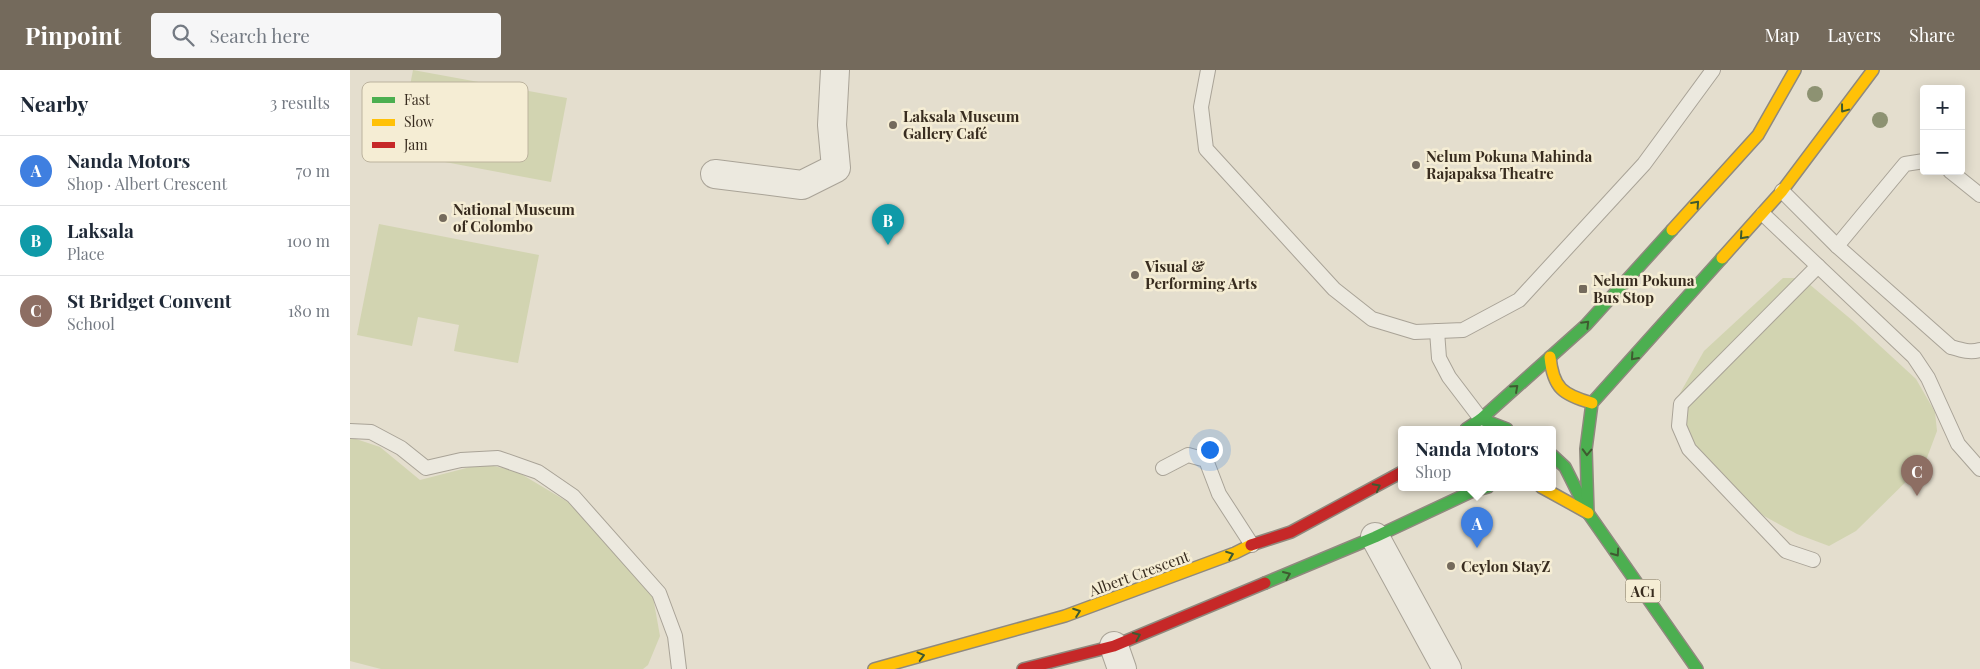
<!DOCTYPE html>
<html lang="en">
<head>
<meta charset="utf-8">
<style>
	body { margin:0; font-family:"Playfair Display",serif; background:#f6f6f7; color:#1f2937 }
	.controls { position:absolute; right:15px; top:15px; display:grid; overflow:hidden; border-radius:5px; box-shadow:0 2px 12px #0003 }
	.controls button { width:45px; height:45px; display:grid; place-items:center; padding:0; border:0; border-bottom:1px solid #e0e1e3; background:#fff; color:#1f2937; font:25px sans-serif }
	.you { position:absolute; left:859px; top:379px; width:18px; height:18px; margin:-12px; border:4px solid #fff; border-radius:50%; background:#1a73e8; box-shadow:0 0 0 8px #1a73e833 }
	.badge { display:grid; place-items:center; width:32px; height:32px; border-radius:50%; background:#746a5c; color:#fff; font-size:16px; font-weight:700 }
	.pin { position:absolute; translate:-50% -41px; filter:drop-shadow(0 1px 2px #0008) }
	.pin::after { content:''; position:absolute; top:26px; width:18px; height:15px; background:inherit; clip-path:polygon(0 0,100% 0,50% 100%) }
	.popup { position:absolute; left:1048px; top:356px; width:158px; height:65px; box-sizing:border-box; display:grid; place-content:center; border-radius:5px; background:#fff; filter:drop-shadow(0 1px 4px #0005); font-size:16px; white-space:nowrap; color:#747a83 }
	.popup b { font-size:19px; color:#1f2937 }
	.popup::after { content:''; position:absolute; left:50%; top:100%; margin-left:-10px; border:10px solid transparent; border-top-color:#fff }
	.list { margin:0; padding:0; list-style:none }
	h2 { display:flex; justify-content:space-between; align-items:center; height:65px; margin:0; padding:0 20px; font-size:21px }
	h2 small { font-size:16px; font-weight:400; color:#747a83 }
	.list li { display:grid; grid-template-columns:32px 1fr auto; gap:15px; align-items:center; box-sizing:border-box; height:70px; padding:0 20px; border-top:1px solid #e0e1e3 }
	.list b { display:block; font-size:19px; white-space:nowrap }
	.list p { margin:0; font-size:16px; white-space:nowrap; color:#747a83 }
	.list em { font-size:16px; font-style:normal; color:#747a83 }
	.icon { flex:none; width:28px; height:28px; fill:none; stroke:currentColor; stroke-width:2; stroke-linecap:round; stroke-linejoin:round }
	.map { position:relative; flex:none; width:1630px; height:599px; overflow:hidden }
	header { display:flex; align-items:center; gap:30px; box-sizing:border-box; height:70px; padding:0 25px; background:#746a5c; color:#fff }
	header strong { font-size:24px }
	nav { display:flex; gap:28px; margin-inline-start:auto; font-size:18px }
	.search { width:350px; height:45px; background:#f6f6f7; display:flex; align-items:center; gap:12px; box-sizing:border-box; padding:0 18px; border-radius:5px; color:#747a83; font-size:19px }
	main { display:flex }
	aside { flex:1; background:#fff }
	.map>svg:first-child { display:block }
	.green { fill:#d2d4b1 }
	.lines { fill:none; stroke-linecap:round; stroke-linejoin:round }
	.lane-casing { stroke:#a9a397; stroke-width:16 }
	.street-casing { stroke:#a9a397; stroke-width:30 }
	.fast-casing { stroke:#8f897e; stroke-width:14 }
	.slow-casing { stroke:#8f897e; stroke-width:14 }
	.jam-casing { stroke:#8f897e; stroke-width:14 }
	.lane { stroke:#ece9df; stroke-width:14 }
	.street { stroke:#ece9df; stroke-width:28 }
	.fast { stroke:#4caf50; stroke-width:11 }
	.slow { stroke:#ffc107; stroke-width:11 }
	.jam { stroke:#c62828; stroke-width:11 }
	.tree { fill:#8d9272 }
	.oneway { stroke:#3f5a30 }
	.poi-dot { fill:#746a5c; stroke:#f5edd4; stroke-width:2 }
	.labels { text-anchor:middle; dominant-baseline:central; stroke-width:5; stroke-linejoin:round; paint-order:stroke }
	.shield { fill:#f5edd4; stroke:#716655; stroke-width:1 }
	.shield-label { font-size:14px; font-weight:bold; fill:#382c1f }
	.poi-label { font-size:15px; font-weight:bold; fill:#382c1f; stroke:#f5edd4; text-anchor:start }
	.street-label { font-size:15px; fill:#382c1f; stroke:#f5edd4 }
	.key { fill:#f5edd4; stroke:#bcb39e; stroke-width:1 }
	.key-label { font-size:14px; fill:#382c1f }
</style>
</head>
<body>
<header>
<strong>Pinpoint</strong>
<div class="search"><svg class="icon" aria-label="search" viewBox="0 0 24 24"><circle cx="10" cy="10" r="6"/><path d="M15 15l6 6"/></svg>Search here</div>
<nav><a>Map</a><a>Layers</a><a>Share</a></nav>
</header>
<main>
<aside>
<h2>Nearby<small>3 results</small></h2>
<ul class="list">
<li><span class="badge" style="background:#3f7fe0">A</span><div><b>Nanda Motors</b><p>Shop · Albert Crescent</p></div><em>70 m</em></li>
<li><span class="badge" style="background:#0f9aa8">B</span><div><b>Laksala</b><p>Place</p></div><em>100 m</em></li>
<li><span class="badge" style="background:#8d6e63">C</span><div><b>St Bridget Convent</b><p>School</p></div><em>180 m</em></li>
</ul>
</aside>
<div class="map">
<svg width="1630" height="599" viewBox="0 0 1630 599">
	<rect width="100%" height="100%" fill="#e4dece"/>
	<g class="green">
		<path d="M63,0L217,28L201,112L47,83Z"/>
		<path d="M29,154L189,185L168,293L104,281L109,255L68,247L62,276L7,265Z"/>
		<path d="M1433,208H1452L1503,251L1566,309L1585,342L1587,361L1575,393L1506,461L1479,476L1447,464L1414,446L1354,395L1328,355L1325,332L1354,281Z"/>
		<path d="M0,367L30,377L70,410L128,395H139L166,401L223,435L256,468L303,527L310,566L298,595L293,599H31L0,591Z"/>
	</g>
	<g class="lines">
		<defs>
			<g id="lane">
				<path d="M858,0L851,37L856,79L984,219L1022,249L1065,262L1113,260L1169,230L1294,94L1363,0"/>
				<path d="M1600,101L1630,125"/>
				<path d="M1432,121L1487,176L1601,277C1611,280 1620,283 1630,280"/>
				<path d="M1413,144L1564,287L1578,308L1608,374L1630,399"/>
				<path d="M1487,176L1555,94L1574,91"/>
				<path d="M1087,261L1089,288L1099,307L1131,349"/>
				<path d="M0,361L21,362L51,378L76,398L111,390L148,388L188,402L223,426L309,523L325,566L329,599"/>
				<path d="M813,398L838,385L856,390L869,424L902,475"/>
				<path d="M1463,490L1436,481L1339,379L1329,356L1331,334L1468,196"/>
			</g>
			<g id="street">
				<path d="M365,104L452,115L486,98L482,55L485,0"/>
				<path d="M1025,467L1097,599"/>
				<path d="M764,576L772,599"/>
			</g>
			<g id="fast">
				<path d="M1131,349L1157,359"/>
				<path d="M1116,359L1131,349L1236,255L1322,160"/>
				<path d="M1202,385L1215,397L1238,443L1347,599"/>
				<path d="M1238,443L1236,379L1242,333L1372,188"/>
				<path d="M915,513L1025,467L1123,421L1138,417"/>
			</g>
			<g id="slow">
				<path d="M1322,160L1408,65L1445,0"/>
				<path d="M1372,188L1432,121L1523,0"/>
				<path d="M1200,287C1203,318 1213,325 1242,333"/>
				<path d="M1191,417L1238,443"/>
				<path d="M524,599L715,546L885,483L901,475"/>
			</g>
			<g id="jam">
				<path d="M901,475L941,462L1052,402"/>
				<path d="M673,599L764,576L915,513"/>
			</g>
		</defs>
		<use href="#lane" class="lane-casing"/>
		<use href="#street" class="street-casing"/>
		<use href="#fast" class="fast-casing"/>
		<use href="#slow" class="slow-casing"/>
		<use href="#jam" class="jam-casing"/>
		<use href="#lane" class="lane"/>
		<use href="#street" class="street"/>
		<use href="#fast" class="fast"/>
		<use href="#slow" class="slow"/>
		<use href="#jam" class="jam"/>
	</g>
	<g class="tree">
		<circle cx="1465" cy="24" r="8"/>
		<circle cx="1530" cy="50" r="8"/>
	</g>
	<defs><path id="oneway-chevron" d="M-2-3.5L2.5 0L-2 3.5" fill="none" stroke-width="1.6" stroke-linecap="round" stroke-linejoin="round" transform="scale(1.25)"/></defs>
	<g class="oneway">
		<use href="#oneway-chevron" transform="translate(1494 39) rotate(127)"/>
		<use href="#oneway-chevron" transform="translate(1346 134) rotate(-48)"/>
		<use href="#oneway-chevron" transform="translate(1393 166) rotate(132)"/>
		<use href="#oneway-chevron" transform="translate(1236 254) rotate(-45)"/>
		<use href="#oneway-chevron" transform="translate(1284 287) rotate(132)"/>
		<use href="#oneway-chevron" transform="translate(1165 318) rotate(-42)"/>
		<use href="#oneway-chevron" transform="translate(1237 382) rotate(92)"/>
		<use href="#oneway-chevron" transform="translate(1027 417) rotate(-28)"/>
		<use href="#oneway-chevron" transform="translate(1266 483) rotate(55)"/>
		<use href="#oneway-chevron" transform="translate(880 485) rotate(-21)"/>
		<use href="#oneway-chevron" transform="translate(937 505) rotate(-23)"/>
		<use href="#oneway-chevron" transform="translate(727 542) rotate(-20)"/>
		<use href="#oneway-chevron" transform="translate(787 566) rotate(-23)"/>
		<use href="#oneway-chevron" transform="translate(571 586) rotate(-15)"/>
	</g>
	<g class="poi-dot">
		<circle cx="543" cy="55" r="5"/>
		<circle cx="1066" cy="95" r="5"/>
		<circle cx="93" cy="148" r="5"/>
		<circle cx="785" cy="205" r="5"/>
		<rect x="1228" y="214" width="10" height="10" rx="2.5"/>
		<circle cx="1101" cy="496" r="5"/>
	</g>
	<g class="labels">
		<rect class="shield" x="1275.5" y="509.5" width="35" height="23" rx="4"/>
		<g class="shield-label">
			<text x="1293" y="521">AC1</text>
		</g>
		<g class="poi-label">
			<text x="553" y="46">Laksala Museum<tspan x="553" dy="17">Gallery Café</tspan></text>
			<text x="1076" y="86">Nelum Pokuna Mahinda<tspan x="1076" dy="17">Rajapaksa Theatre</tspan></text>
			<text x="103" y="139">National Museum<tspan x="103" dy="17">of Colombo</tspan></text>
			<text x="795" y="196">Visual &amp;<tspan x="795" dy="17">Performing Arts</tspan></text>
			<text x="1243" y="210">Nelum Pokuna<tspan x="1243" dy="17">Bus Stop</tspan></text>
			<text x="1111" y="496">Ceylon StayZ</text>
		</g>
		<g class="street-label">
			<text transform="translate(789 503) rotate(-20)">Albert Crescent</text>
		</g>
	</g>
	<rect x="12" y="12" width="166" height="80" rx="8" class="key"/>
	<rect x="22" y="27" width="23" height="6" fill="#4caf50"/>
	<rect x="22" y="49" width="23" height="7" fill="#ffc107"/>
	<rect x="22" y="72" width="23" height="6" fill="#c62828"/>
	<g class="key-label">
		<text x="54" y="35">Fast</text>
		<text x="54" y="57">Slow</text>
		<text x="54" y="80">Jam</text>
	</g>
</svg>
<div class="controls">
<button>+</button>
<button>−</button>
</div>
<div class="you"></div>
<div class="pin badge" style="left:1127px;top:478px;background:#3f7fe0">A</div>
<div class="popup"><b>Nanda Motors</b>Shop</div>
<div class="pin badge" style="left:538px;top:175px;background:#0f9aa8">B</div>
<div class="pin badge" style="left:1567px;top:426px;background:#8d6e63">C</div>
</div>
</main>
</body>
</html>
